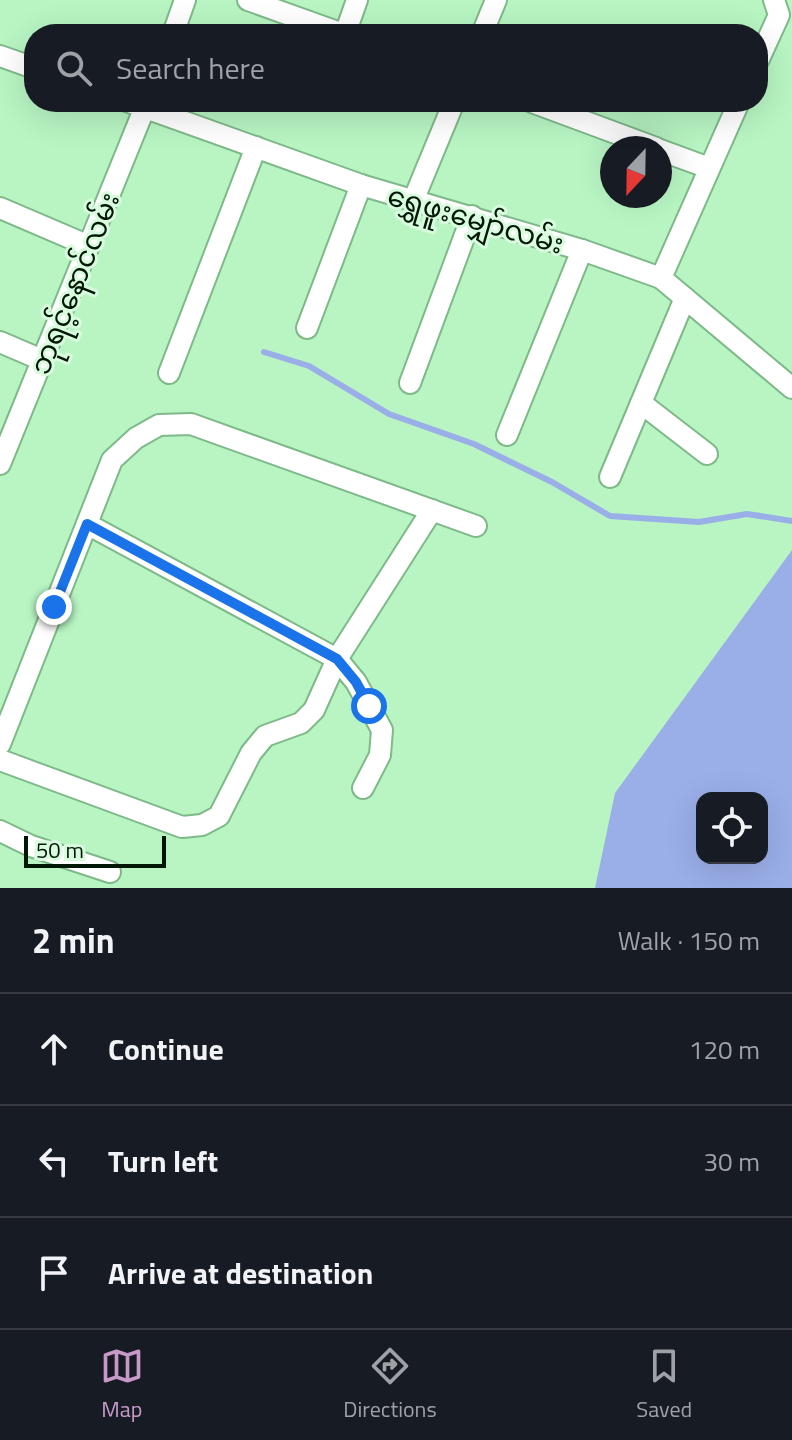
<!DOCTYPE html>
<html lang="en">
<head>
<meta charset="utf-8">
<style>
	body { margin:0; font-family:"Titillium Web","Noto Sans Myanmar",sans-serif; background:#20242c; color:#f1f3f6 }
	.controls { position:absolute; right:24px; bottom:24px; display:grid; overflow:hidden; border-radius:16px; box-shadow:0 8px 32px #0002 }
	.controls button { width:72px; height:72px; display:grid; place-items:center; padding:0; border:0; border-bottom:2px solid #363941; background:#171b24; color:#f1f3f6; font:40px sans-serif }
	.compass { position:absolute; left:600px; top:136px; width:72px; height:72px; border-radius:50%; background:#171b24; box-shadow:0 8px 32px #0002; rotate:202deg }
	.scale { position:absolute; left:24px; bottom:20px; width:142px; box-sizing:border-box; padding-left:8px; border:4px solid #011706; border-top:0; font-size:22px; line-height:28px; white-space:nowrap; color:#011706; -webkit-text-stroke:6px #d8fcdd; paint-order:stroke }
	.stop { position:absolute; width:24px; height:24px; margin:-18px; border:6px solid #1a73e8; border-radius:50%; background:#fff }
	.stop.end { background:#1a73e8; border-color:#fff; box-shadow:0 2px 8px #0008 }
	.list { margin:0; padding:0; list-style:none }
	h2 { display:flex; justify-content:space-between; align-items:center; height:104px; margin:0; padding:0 32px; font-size:34px }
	h2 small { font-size:26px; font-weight:400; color:#9ea1a6 }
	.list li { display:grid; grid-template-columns:52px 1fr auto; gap:24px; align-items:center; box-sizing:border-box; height:112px; padding:0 32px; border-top:2px solid #363941 }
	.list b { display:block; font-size:30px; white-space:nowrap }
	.list em { font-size:26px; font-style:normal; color:#9ea1a6 }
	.icon { flex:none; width:44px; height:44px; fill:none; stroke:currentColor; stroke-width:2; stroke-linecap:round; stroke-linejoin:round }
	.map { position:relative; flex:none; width:792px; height:888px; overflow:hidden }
	.search { position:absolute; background:#171b24; box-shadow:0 8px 32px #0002; left:24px; right:24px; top:24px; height:88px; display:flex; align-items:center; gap:20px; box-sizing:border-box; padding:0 28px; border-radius:32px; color:#9ea1a6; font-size:30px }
	.sheet { height:440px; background:#171b24 }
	nav { display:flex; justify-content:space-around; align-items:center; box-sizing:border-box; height:112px; border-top:2px solid #363941; background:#171b24; font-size:22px; color:#9ea1a6 }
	nav a { display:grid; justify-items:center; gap:4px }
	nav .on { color:#c699c7 }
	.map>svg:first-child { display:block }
	.water { fill:#9aaee8; fill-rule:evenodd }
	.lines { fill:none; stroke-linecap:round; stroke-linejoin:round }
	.stream { stroke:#9aaee8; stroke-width:6 }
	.minor-casing { stroke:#7fb98a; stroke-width:24 }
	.minor { stroke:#fff; stroke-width:20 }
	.route { stroke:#1a73e8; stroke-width:10 }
	.labels { text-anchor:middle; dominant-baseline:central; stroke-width:6; stroke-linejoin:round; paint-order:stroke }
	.street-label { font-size:28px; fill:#011706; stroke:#d8fcdd }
</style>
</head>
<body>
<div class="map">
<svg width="792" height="888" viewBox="0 0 792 888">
	<rect width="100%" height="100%" fill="#b8f5c3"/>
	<path class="water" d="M792,550V888H595L615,793ZM702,798H762V858H702Z"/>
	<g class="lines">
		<path class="stream" d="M264,352L309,366L389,414L474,444L552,482L610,516L699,522L747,514L792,521"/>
		<defs>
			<g id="minor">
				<path d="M248,0L343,34"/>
				<path d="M173,34L185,0"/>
				<path d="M345,34L357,0"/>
				<path d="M482,34L496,0"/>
				<path d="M0,56L34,68"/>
				<path d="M758,61L779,15L774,0"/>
				<path d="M129,102L361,185L582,250L661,278L792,388"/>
				<path d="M532,102L656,148"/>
				<path d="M660,150L709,168"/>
				<path d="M413,201L454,102"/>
				<path d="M0,208L89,246"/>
				<path d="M661,278L739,102"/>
				<path d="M307,328L361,185"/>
				<path d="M0,342L42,360"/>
				<path d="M169,373L256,147"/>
				<path d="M410,383L472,216"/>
				<path d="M641,403L707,454"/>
				<path d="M507,435L582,250"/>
				<path d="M0,464L147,102"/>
				<path d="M610,477L685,298"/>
				<path d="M87,524L337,659L356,682L382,730L380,755L363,788"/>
				<path d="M0,744L112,460L136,438L159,425L191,424L476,526"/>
				<path d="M0,760L182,827L202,825L219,816L251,753L265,736L301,723L314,710L337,659L432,510"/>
				<path d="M0,831L31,846L110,872"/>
			</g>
		</defs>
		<use href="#minor" class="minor-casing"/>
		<use href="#minor" class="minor"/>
	</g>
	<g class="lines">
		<path class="route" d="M54,607L87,524L337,659L356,682L369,706"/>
	</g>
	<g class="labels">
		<g class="street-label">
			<text transform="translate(476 219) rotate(16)">ရွှေဖူးမျှော်လမ်း</text>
			<text transform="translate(74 283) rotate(-68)">ဘုရင့်နောင်လမ်း</text>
		</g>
	</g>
</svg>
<div class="controls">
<button><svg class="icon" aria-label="locate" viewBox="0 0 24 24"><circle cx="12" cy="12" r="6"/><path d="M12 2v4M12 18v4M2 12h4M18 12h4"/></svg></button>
</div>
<svg class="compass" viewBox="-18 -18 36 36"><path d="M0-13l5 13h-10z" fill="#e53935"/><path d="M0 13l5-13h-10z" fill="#9ea1a6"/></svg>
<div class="scale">50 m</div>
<div class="stop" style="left:369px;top:706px"></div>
<div class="stop end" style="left:54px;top:607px"></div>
<div class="search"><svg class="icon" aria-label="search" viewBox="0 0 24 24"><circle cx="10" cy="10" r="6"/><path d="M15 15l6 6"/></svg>Search here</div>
</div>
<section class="sheet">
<h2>2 min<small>Walk · 150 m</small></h2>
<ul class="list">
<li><svg class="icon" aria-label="ahead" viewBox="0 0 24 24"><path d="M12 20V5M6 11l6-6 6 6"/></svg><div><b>Continue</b></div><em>120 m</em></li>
<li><svg class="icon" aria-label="left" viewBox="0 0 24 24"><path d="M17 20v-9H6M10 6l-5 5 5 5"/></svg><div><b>Turn left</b></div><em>30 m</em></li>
<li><svg class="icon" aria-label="arrive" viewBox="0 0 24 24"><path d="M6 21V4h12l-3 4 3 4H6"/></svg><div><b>Arrive at destination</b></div></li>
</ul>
</section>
<nav>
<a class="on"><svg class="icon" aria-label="map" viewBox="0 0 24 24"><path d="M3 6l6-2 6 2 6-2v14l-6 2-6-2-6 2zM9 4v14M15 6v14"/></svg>Map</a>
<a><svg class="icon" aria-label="directions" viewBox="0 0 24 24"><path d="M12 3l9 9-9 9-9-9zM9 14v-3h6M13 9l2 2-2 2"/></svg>Directions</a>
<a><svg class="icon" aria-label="saved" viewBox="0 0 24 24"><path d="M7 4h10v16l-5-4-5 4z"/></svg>Saved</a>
</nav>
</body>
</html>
